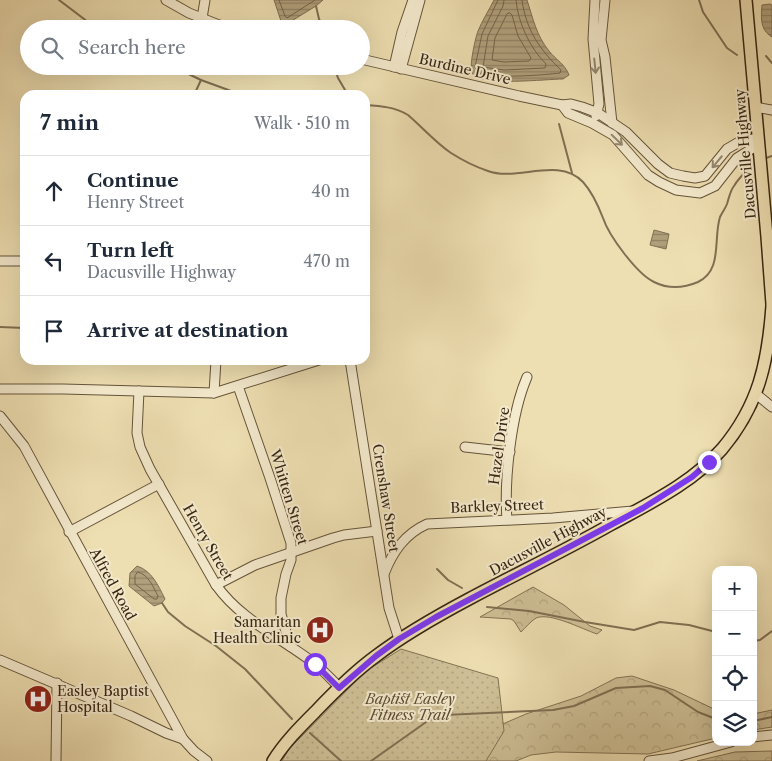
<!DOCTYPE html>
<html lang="en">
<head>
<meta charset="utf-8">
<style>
	body { margin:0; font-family:"Libre Caslon Text",serif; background:#f6f6f7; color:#1f2937 }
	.controls { position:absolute; right:15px; bottom:15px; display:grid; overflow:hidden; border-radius:10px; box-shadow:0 5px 20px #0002 }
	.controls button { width:45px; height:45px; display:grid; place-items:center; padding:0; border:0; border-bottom:1px solid #e0e1e3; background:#fff; color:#1f2937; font:25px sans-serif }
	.stop { position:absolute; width:15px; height:15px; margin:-11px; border:4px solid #7c3aed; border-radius:50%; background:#fff }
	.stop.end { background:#7c3aed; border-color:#fff; box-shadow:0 1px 5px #0008 }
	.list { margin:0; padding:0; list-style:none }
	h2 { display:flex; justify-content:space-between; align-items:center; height:65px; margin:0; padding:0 20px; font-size:21px }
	h2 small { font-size:16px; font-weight:400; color:#747a83 }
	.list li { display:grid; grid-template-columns:32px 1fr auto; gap:15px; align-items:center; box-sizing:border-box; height:70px; padding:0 20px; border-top:1px solid #e0e1e3 }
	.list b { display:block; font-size:19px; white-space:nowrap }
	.list p { margin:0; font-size:16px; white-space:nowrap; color:#747a83 }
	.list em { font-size:16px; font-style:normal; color:#747a83 }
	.icon { flex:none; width:28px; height:28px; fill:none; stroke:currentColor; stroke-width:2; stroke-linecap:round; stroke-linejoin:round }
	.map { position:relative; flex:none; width:772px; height:761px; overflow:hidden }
	.search { position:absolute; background:#fff; box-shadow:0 5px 20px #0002; left:20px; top:20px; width:350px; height:55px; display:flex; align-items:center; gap:12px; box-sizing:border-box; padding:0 18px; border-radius:28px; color:#747a83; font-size:19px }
	.panel { position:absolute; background:#fff; box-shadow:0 5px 20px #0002; left:20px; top:90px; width:350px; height:275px; border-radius:15px }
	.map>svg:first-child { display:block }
	.forest { fill:url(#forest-crowns); stroke:#837354 }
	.park { fill:url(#park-dots); stroke:#837354 }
	.water { fill:url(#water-rules); stroke:#806f52 }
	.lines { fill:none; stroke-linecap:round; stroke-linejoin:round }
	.shore { stroke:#746347; stroke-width:1 }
	.stream { stroke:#806f52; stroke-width:2 }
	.minor-casing { stroke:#65543a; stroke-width:11 }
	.major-casing { stroke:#372612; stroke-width:14 }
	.minor { stroke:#f4eacd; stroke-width:9 }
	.major { stroke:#eedfb2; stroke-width:11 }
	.oneway { stroke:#968870 }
	.route { stroke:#7c3aed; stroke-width:6 }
	.labels { text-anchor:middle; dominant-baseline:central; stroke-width:4; stroke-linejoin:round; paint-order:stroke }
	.street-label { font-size:14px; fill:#372612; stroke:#f4eacd }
	.poi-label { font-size:14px; fill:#372612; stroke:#f4eacd; text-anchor:end }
	.park-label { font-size:14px; font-style:italic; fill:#5d4c33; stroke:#f4eacd }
</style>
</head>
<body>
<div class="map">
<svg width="772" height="761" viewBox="0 0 772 761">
	<defs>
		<pattern id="forest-crowns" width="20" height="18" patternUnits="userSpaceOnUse" patternTransform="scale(1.25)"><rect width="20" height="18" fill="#cfc097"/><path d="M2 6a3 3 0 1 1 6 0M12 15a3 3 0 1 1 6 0" fill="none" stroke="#b2a581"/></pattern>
		<pattern id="park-dots" width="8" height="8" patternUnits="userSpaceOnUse" patternTransform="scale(1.25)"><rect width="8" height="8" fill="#cfc097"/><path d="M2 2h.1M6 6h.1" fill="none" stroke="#b2a581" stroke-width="1.8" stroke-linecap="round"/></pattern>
		<pattern id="water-rules" width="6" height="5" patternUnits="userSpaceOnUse" patternTransform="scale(1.25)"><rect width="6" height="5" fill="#b0a07c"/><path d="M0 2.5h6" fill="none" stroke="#908264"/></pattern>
	</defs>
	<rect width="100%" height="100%" fill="#eedfb2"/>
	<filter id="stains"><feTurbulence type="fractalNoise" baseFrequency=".004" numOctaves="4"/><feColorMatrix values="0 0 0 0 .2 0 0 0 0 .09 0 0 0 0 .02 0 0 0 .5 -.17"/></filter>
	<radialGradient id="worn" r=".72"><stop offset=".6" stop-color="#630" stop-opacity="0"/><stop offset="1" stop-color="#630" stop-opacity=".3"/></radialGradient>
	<g class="forest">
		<path d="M533,587L564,605L590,626L602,630L597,634C582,629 550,612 536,618C531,621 525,628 521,632L514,621L511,619L480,617Z"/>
		<path d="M632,676L674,690L716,710V738L648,754L556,752L531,755L516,761H467L498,726L526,714L581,696L616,678Z"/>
		<path d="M772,710V727L753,730V714Z"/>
		<path d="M772,751V761H697L735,752Z"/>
	</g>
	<path class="park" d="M401,649L498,678L504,731L486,761H282L289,749L366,671Z"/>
	<g class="water">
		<path d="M274,0H323L316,6L285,25L281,21Z"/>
		<path d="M494,0H527C533,18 536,35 549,51C556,60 565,64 569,75L563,79C547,79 480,87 472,73C469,67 475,39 478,31C482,21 489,10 494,0Z"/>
		<path d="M770,4L772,5V37C760,30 761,18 762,5Z"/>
		<path d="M654,230L669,234L666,249L650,245Z"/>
		<path d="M137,566C152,571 158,585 165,599L162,603L154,606L129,586L130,573Z"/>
	</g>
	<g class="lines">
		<g class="shore">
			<path d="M279,0L285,16L287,18L315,0"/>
			<path d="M498,0L482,34L475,67C476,70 476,71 480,73C491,79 545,75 560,73L561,70C540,50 526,30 522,0"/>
			<path d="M504,0L503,6L488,36L483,67L504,70L545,68L546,64C530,48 518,23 516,0"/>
			<path d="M510,13L512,15L518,36L531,58L529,61L504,62L492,60L495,38L507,14Z"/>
			<path d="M138,572C149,575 153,587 158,596L157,599H154L135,584V576Z"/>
		</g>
		<g class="stream">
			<path d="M59,0L92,25L100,29"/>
			<path d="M699,0L703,12L727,48L737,55"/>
			<path d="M316,6L319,19L324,29"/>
			<path d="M766,56L772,63"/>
			<path d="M172,66L201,80L242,95"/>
			<path d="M334,66L338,78L348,95"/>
			<path d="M194,95L201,80"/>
			<path d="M365,105C381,106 395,107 408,115C422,127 436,143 451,153C462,160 476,167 488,171C517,182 558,156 583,182C592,192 598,205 603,218C609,236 637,274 654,282C668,289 684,288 698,282C723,270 713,239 720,217C722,213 725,209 727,204C729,198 730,191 734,186C738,179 745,172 751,166"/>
			<path d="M559,124L572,173"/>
			<path d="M766,158L772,156"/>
			<path d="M0,327L25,328"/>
			<path d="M437,569L448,580L462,588"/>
			<path d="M162,603L168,612L185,626L216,646L245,669L292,719"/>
			<path d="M487,607L529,611L585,622L634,630L660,622L689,625L716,632"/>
			<path d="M753,641L760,640L772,631"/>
			<path d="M753,721L772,717"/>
			<path d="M310,733L341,761"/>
			<path d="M371,761L429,720L445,715L553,710L574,706L616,688L650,686L665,690L698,712L716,719"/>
		</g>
		<defs>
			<g id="minor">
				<path d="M166,0L189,13L229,29"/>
				<path d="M595,0L593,39L599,104L596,116"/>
				<path d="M605,0L601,40L605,57L612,123"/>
				<path d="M202,18L205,0"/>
				<path d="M361,59L519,96L562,105L571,104L582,107L598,113L626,132L658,164L670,173L683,176L695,178L705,176L727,149L739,142L758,138"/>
				<path d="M394,67L402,32L413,0"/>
				<path d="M401,69L420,0"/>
				<path d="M562,105L568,113L592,123L613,135L648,175L659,182L676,190L700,193L715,186L737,158L758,145"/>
				<path d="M755,107L772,110"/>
				<path d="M0,261H25"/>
				<path d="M350,360L389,608L399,639"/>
				<path d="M238,386L270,478L291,543V560L286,574L281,598V614L290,646"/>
				<path d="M0,389H63L214,393L319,360"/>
				<path d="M139,391L137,433L140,447L150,469L216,585C241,620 280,637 314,663C323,670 331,679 339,687"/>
				<path d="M214,393L216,360"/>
				<path d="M756,394L772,407"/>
				<path d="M0,416L24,446L183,739L194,751L207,761"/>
				<path d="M465,447L510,452"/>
				<path d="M507,520C504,480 511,414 527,377"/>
				<path d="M69,532L159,484"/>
				<path d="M384,574C393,551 405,534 427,524L553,518L633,511"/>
				<path d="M216,585L255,565L333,538L344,535L377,531"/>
				<path d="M0,660L131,716L166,733L183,739"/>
				<path d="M753,737L772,735"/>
				<path d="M56,761L57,683"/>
				<path d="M649,761L672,758L731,742"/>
			</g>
			<g id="major">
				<path d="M746,0L767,237L772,304"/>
				<path d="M273,761C284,743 300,727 315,712C334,692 354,672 376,656C405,634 437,616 469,599C516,574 564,551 610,525C650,503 691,484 722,449C759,405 768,362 772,306"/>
			</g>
		</defs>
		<use href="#minor" class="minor-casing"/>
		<use href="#major" class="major-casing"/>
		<use href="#minor" class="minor"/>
		<use href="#major" class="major"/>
	</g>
	<defs><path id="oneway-shaft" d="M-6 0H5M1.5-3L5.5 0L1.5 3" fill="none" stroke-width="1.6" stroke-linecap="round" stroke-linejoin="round" transform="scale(1.25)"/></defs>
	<g class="oneway">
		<use href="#oneway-shaft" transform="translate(595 66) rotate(84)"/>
		<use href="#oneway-shaft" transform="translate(617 140) rotate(44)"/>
		<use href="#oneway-shaft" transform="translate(717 162) rotate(130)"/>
	</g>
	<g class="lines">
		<path class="route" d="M315,664L339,688L376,656L399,639L436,617L643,508L692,477L709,462"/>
	</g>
	<defs>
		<symbol id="hospital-disc" viewBox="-11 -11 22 22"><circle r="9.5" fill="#8f2418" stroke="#f4eacd"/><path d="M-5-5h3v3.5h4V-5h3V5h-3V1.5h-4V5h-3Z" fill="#fff"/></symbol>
	</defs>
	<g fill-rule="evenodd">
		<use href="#hospital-disc" x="304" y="614" width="32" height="32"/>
		<use href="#hospital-disc" x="22" y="683" width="32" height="32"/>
	</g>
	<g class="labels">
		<g class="street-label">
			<text transform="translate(465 69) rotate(13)">Burdine Drive</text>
			<text transform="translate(745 154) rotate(-95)">Dacusville Highway</text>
			<text transform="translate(499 446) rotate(-82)">Hazel Drive</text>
			<text transform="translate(289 497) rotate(73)">Whitten Street</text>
			<text transform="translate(386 498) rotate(81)">Crenshaw Street</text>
			<text transform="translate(497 506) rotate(-2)">Barkley Street</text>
			<text transform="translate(548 541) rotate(-28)">Dacusville Highway</text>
			<text transform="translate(208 542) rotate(60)">Henry Street</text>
			<text transform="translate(113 584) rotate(61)">Alfred Road</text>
		</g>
		<g class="poi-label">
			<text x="301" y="622">Samaritan<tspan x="301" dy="16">Health Clinic</tspan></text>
			<text x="57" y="691" text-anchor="start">Easley Baptist<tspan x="57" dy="16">Hospital</tspan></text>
		</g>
		<g class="park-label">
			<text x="410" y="699">Baptist Easley<tspan x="410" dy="16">Fitness Trail</tspan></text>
		</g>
	</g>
	<rect width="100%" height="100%" filter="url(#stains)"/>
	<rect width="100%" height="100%" fill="url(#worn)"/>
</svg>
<div class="controls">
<button>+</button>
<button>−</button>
<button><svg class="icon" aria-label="locate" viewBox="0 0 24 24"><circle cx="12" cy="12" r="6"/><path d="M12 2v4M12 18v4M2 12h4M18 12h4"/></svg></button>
<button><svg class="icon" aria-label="layers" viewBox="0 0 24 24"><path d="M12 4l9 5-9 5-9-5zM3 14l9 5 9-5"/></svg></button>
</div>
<div class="stop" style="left:315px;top:664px"></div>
<div class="stop end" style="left:709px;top:462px"></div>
<div class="search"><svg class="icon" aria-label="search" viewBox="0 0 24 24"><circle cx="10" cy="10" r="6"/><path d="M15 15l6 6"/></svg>Search here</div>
<section class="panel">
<h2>7 min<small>Walk · 510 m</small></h2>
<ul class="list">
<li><svg class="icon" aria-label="ahead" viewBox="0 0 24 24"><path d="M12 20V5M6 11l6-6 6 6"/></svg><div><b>Continue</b><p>Henry Street</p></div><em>40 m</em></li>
<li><svg class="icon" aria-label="left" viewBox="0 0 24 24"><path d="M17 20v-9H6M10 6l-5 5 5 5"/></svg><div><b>Turn left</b><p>Dacusville Highway</p></div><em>470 m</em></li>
<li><svg class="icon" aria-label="arrive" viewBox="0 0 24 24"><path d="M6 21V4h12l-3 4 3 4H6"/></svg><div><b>Arrive at destination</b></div></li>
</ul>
</section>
</div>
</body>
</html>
